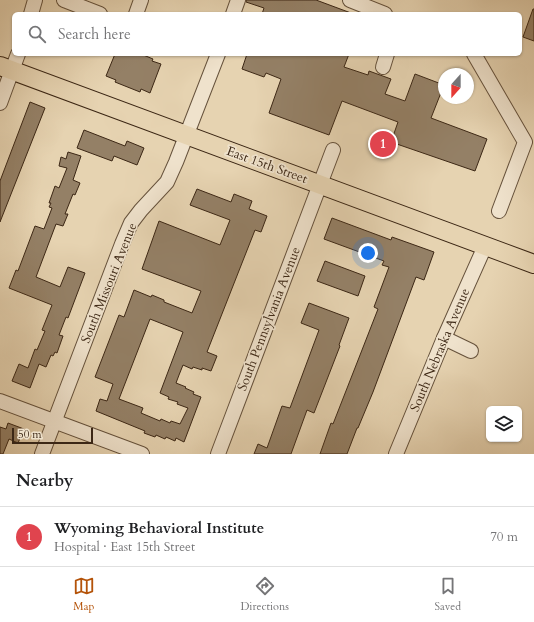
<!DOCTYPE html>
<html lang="en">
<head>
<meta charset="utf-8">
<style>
	body { margin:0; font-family:Cardo,serif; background:#f6f6f6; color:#202124 }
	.controls { position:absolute; right:12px; bottom:12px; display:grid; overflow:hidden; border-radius:6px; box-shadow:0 1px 3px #0004 }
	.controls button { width:36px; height:36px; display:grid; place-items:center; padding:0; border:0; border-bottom:1px solid #e0e0e0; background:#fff; color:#202124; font:20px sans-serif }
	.compass { position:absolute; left:438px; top:68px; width:36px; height:36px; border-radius:50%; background:#fff; box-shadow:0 1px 3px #0004; rotate:201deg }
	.scale { position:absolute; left:12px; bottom:10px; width:81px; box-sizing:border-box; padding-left:4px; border:2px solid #3c2715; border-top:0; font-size:11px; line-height:14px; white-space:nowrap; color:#3c2715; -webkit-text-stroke:3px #efe2cc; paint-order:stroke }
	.you { position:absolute; left:368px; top:253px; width:14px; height:14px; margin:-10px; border:3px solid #fff; border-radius:50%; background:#1a73e8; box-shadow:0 0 0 6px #1a73e833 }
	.badge { display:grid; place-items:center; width:26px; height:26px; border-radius:50%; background:#b45309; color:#fff; font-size:13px; font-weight:700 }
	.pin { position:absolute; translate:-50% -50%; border:2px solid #fff; box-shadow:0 1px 4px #0006 }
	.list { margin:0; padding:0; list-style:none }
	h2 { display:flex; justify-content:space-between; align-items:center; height:52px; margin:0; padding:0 16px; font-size:17px }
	h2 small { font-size:13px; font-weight:400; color:#757577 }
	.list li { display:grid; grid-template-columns:26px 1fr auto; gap:12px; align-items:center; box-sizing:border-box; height:60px; padding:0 16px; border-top:1px solid #e0e0e0 }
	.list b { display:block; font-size:15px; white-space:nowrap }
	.list p { margin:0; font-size:13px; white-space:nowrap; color:#757577 }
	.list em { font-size:13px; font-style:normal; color:#757577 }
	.icon { flex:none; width:22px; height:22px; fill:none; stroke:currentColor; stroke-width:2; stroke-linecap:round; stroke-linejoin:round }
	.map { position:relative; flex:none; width:534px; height:454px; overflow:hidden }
	.search { position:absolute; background:#fff; box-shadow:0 1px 3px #0004; left:12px; right:12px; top:12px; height:44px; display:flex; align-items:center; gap:10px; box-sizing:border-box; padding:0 14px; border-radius:6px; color:#757577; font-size:15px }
	.sheet { height:112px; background:#fff }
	nav { display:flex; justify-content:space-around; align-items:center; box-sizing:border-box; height:56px; border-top:1px solid #e0e0e0; background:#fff; font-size:11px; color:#757577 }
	nav a { display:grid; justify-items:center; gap:2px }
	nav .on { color:#b45309 }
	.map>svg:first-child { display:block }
	.building { fill:#948066; stroke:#3c2715; fill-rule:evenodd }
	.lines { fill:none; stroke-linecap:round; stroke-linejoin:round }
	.minor-casing { stroke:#66523c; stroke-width:16 }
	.major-casing { stroke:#3c2715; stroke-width:20 }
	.minor { stroke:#efe2cc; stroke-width:14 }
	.major { stroke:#e6d3b1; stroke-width:18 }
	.labels { text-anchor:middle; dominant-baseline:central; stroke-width:3.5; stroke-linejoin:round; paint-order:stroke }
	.street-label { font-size:13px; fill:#3c2715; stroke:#efe2cc }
</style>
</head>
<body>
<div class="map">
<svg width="534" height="454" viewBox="0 0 534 454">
	<rect width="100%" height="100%" fill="#e6d3b1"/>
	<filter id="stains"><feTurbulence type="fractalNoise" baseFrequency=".005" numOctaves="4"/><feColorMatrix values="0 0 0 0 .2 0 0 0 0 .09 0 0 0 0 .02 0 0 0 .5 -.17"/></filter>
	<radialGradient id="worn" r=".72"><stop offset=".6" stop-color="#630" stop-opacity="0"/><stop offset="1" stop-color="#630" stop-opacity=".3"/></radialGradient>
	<g class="building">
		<path d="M246,0H316L351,13L262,14L264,8L246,2Z"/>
		<path d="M533,9H534V41L523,37Z"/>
		<path d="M115,54H141L153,59L152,61L161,64L150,93L141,89L140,92L115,82L116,80L106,76Z"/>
		<path d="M247,54H349L344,67L368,75L369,71L391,79L385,94L405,101L415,74L444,85L431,118L487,139L475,171L391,142L398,122L342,101L329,135L269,113L281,79L266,73L264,77L242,69Z"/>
		<path d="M30,102L45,108L0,222V181Z"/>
		<path d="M84,130L125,146L127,141L144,148L137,165L114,156L112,161L77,148Z"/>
		<path d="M68,152L81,156L73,180L80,183L75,195L73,194L65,214H68L63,226L56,224L36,277L60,287L68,267L85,273L68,318L66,317L59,335L63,336L57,353L55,352L53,356L51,355L46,367L39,364L30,388L12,381L19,364L28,368L35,349L37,350L45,331L42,330L52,305L9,288L16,270L18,271L35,226L44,229L52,208L49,207L51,203H49L55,186L59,188L67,168L59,166L61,157L66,159Z"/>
		<path d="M197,189L231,202L234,194L252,201L249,209L267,216L261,232L255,230L207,352L217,356L211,371L202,368V370L193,367L192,369L183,365L179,375L176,383L186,387L185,388L194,392L193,394L201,397L184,442L176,438L175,441L166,437L165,439L156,435L155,437L144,433L145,431L96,411L100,399L107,401L113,384L95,377L119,315L124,317L134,290L151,297L152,295L164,300V302L192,313L201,291L142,269L159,221L220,245L230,220L190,205ZM150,319L183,332L160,393L169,397L168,399L178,402L177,404L188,408L180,424L171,421L170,423L161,419L160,421L141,413L143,408L119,399Z"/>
		<path d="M332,218L391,240L392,237L434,252L424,280L416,277L373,392L358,428H357L347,454H320L331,423L333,424L362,350L378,309L374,307L389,267L382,265L384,261L324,239Z"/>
		<path d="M325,261L365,276L358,296L317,281Z"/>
		<path d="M309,303L349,318L339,345L340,346L314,413L307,410L291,454H254L258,444L267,448L282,406L290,408L319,330L301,323Z"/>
		<path d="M8,423L24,429L18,443L9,439L3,454H0V427L6,429Z"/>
	</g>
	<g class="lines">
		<defs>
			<g id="minor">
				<path d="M64,0L100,14"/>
				<path d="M350,0L385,14"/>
				<path d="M31,14L35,0"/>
				<path d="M136,14L141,0"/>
				<path d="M233,14L238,0"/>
				<path d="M474,54L525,142L499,211"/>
				<path d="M383,67L387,54"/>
				<path d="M0,103L18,54"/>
				<path d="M444,338L471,351"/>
				<path d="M0,401L142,454"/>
				<path d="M42,454L122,244L131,223L141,210L167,182L176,162L218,54"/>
				<path d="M218,454L333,150"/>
				<path d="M396,454L444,338L485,246"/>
			</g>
			<path id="major" d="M0,66L534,264"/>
		</defs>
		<use href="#minor" class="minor-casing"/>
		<use href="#major" class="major-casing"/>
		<use href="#minor" class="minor"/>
		<use href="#major" class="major"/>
	</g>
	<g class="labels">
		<g class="street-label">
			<text transform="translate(267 165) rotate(20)">East 15th Street</text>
			<text transform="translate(109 283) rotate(-68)">South Missouri Avenue</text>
			<text transform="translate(269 319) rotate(-69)">South Pennsylvania Avenue</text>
			<text transform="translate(440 350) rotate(-67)">South Nebraska Avenue</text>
		</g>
	</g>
	<rect width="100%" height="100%" filter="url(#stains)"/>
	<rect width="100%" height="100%" fill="url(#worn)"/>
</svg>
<div class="controls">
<button><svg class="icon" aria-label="layers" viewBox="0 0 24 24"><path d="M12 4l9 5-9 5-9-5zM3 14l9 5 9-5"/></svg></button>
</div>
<svg class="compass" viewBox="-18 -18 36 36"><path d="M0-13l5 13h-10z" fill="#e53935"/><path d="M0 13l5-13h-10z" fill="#757577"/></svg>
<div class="scale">50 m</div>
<div class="you"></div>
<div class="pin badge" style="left:383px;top:144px;background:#e0444e">1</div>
<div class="search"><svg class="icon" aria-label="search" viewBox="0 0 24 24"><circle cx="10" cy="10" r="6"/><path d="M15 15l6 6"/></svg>Search here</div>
</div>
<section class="sheet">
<h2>Nearby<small></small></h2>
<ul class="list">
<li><span class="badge" style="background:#e0444e">1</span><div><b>Wyoming Behavioral Institute</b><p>Hospital · East 15th Street</p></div><em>70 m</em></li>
</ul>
</section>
<nav>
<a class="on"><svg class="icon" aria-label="map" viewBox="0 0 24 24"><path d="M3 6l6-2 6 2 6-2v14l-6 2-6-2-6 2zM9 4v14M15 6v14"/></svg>Map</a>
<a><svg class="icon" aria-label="directions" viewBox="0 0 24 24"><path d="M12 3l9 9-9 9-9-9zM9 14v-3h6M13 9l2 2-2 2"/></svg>Directions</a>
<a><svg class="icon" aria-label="saved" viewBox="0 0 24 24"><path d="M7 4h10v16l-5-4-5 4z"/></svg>Saved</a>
</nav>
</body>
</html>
